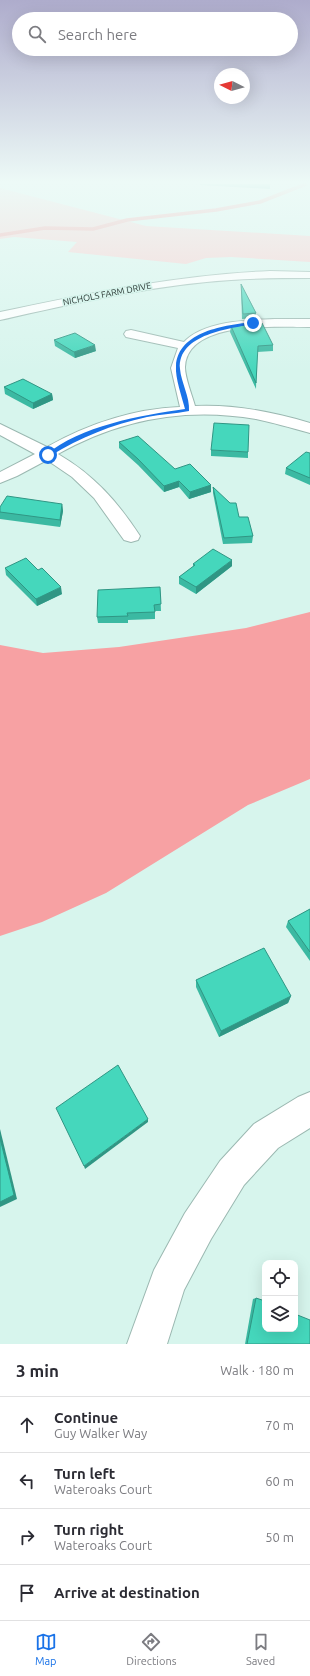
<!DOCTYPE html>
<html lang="en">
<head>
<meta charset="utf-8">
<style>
	body { margin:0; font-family:Ubuntu,sans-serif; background:#f2f2f3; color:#2b2b33 }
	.controls { position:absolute; right:12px; bottom:12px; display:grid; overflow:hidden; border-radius:8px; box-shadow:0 4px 16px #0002 }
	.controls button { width:36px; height:36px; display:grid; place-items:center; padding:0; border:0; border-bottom:1px solid #e1e1e2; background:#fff; color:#2b2b33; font:20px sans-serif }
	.compass { position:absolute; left:214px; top:68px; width:36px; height:36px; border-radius:50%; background:#fff; box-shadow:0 4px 16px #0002; rotate:276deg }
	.stop { position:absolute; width:12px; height:12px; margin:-9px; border:3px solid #1a73e8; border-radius:50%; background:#fff }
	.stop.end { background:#1a73e8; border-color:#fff; box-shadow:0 1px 4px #0008 }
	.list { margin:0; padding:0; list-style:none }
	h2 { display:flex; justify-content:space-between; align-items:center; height:52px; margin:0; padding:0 16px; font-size:17px }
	h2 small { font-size:13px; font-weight:400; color:#7c7c81 }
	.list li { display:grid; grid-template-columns:26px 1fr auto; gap:12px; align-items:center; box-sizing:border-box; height:56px; padding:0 16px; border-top:1px solid #e1e1e2 }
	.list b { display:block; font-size:15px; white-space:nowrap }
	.list p { margin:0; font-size:13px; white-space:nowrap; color:#7c7c81 }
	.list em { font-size:13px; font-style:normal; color:#7c7c81 }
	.icon { flex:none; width:22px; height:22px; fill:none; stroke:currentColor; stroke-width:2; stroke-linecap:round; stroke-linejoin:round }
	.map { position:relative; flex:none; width:310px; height:1344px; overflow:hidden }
	.search { position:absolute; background:#fff; box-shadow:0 4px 16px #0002; left:12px; right:12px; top:12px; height:44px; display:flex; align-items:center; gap:10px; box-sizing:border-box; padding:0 14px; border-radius:22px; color:#7c7c81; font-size:15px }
	.sheet { height:276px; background:#fff }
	nav { display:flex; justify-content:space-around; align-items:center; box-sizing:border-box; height:56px; border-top:1px solid #e1e1e2; background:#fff; font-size:11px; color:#7c7c81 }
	nav a { display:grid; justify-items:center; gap:2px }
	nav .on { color:#1a73e8 }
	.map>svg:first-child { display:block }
	.green { fill:#f8cece }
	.water { fill:#f7a1a3 }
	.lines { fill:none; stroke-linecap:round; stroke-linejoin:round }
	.stream { stroke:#f7a1a3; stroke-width:3.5 }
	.minor-casing { stroke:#9bb8b1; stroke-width:2 }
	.minor { fill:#fff; fill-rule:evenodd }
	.wall { fill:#3bb9a2 }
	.shaded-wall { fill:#309684 }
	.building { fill:#45d7bc; stroke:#309684 }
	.route { fill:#1a73e8 }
	.labels { text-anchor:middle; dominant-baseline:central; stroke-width:3; stroke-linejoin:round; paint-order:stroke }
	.far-street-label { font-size:9px; fill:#2e3a37; stroke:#d7f5ed }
</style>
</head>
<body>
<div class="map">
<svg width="310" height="1344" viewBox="0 0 310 1344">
	<rect width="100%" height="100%" fill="#d7f5ed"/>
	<path class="green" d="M0,188L146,226L310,236V262L231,257L206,258L186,264L68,252L77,242L14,237L0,239Z"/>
	<path class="water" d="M310,612V779L248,805L106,893L42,922L0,936V645L43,653L119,647L246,628Z"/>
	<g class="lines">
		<path class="stream" d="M0,235L45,228L93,229L127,220L216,210L260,202L306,184"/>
		<defs>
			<g id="minor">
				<path d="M270,271L310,272V278C284,278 257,278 231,280C153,285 76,303 0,320V312C90,293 178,275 270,271Z"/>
				<path d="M275,319H310V327C278,327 187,320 185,367C185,378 192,395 195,406C234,404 273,412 310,423V433C292,428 275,423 256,419C187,407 120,419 58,454C94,475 117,501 140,536L138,540L131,542L124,540L94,498L72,477L47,460L17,476L0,483V472L35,454L0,435V424L47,447C88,424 132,409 180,407L171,368L178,348L126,337L124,334L126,331L131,330L184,342C204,321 248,320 275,319Z"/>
				<path d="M310,1092V1128L278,1148L244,1185L211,1239L184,1290L167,1344H127L154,1270L185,1213L220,1161L254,1124L298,1097Z"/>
			</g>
		</defs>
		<use href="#minor" class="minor-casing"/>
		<use href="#minor" class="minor"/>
	</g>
	<g class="wall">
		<path d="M200,184H270V189L200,185Z"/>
		<path d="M241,284L256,313V318L242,319L241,289Z"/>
		<path d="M231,326L273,345V351L257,352L256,389L230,332Z"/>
		<path d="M54,340L96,351L75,358L55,346Z"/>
		<path d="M4,387L52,394L53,400L33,409L5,394Z"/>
		<path d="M119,442L175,469L211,485V492L189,499L179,487L164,492L138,465L119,448Z"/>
		<path d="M211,450L248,452V458L211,456Z"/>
		<path d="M310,453V485L285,474L286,468Z"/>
		<path d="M213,487L239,517L253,536L252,543L223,544L213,493Z"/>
		<path d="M62,504L63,511L60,527L0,519V507Z"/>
		<path d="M193,564L232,566L196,594L179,584V577L193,567Z"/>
		<path d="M5,568L62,594L37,606L6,575Z"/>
		<path d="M160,587L161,611H155V619L128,620V623H98L97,617Z"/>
		<path d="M310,909V961L286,927L288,921Z"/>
		<path d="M196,980L291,996L288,1003L219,1037L196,987Z"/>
		<path d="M256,1298L310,1344H245L253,1299Z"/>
	</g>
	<g class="shaded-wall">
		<path d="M95,345L96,351L75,358L74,352Z"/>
		<path d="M52,394L53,400L33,409V403Z"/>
		<path d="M179,481V487L164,492V486Z"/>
		<path d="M211,485V492L189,499L190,492Z"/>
		<path d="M62,504L63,511L60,527V520Z"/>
		<path d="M232,560V566L196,594V587Z"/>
		<path d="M61,587L62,594L37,606L36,599Z"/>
		<path d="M291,996L288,1003L219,1037L221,1031Z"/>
		<path d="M148,1119V1122L85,1169L84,1166Z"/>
		<path d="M0,1129L17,1199L0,1207Z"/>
	</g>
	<g class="building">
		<path d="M241,284L256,313L243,314Z"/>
		<path d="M262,323L273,345L258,346L256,383L231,326Z"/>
		<path d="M75,333L95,345L74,352L54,340Z"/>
		<path d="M23,379L52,394L33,403L4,387Z"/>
		<path d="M214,423L249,425L248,452L211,450Z"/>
		<path d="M138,436L175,469L190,464L211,485L190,492L179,481L164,486L138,459L119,442Z"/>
		<path d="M306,452L310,453V478L286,468Z"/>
		<path d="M213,487L230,503H236L239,517H248L253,536L224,538Z"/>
		<path d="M7,496L62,504L60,520L0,512V507Z"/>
		<path d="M213,549L232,560L196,587L179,577L195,565L193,564Z"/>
		<path d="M26,558L38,570L42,568L61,587L36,599L5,568Z"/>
		<path d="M160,587L161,604L154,605L155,612L127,613L128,616L97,617L98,590Z"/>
		<path d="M310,909V952L288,921Z"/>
		<path d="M264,948L291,996L221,1031L196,980Z"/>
		<path d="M118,1065L148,1119L84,1166L56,1108Z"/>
		<path d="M0,1138L14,1195L0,1202Z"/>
		<path d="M256,1298L265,1301V1329H295V1314L310,1320V1344H247Z"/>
	</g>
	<linearGradient id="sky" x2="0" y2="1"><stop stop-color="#aeaccc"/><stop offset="0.49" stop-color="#edfaf7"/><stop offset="1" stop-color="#edfaf7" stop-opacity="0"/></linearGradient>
	<rect width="310" height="372" fill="url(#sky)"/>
	<path class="route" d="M253,322L255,324C231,328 177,334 180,369C181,382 190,397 189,411C175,414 161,414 147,417C111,425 81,437 50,456L46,455C79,426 142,415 185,409C182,397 175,378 176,366C178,331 226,325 253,322Z"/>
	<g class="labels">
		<g class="far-street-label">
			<text transform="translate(107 294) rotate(-11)">NICHOLS FARM DRIVE</text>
		</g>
	</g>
</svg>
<div class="controls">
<button><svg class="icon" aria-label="locate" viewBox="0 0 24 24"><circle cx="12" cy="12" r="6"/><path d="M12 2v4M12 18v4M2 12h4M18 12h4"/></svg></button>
<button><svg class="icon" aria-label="layers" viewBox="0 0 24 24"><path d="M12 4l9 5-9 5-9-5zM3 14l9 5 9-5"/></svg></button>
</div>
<svg class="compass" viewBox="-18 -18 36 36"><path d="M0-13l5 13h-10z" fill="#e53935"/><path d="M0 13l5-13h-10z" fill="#7c7c81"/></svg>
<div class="stop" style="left:48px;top:455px"></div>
<div class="stop end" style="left:253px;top:323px"></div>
<div class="search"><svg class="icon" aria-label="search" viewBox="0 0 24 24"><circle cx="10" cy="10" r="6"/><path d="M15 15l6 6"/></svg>Search here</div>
</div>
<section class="sheet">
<h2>3 min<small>Walk · 180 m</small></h2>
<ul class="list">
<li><svg class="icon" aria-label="ahead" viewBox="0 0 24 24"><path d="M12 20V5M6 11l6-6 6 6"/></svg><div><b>Continue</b><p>Guy Walker Way</p></div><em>70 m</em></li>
<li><svg class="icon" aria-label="left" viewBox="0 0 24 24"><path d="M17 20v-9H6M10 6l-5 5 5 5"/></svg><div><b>Turn left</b><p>Wateroaks Court</p></div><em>60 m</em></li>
<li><svg class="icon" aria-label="right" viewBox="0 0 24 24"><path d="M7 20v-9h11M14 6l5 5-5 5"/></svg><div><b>Turn right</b><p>Wateroaks Court</p></div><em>50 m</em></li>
<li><svg class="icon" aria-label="arrive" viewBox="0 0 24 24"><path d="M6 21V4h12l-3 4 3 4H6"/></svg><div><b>Arrive at destination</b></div></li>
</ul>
</section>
<nav>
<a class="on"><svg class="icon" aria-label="map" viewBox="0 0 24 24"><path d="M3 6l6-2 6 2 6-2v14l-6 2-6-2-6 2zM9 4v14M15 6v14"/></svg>Map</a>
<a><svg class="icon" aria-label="directions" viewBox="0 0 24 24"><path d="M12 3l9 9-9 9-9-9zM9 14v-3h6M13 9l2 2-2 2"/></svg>Directions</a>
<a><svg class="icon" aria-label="saved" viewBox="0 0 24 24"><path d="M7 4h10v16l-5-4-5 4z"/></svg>Saved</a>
</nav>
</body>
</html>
